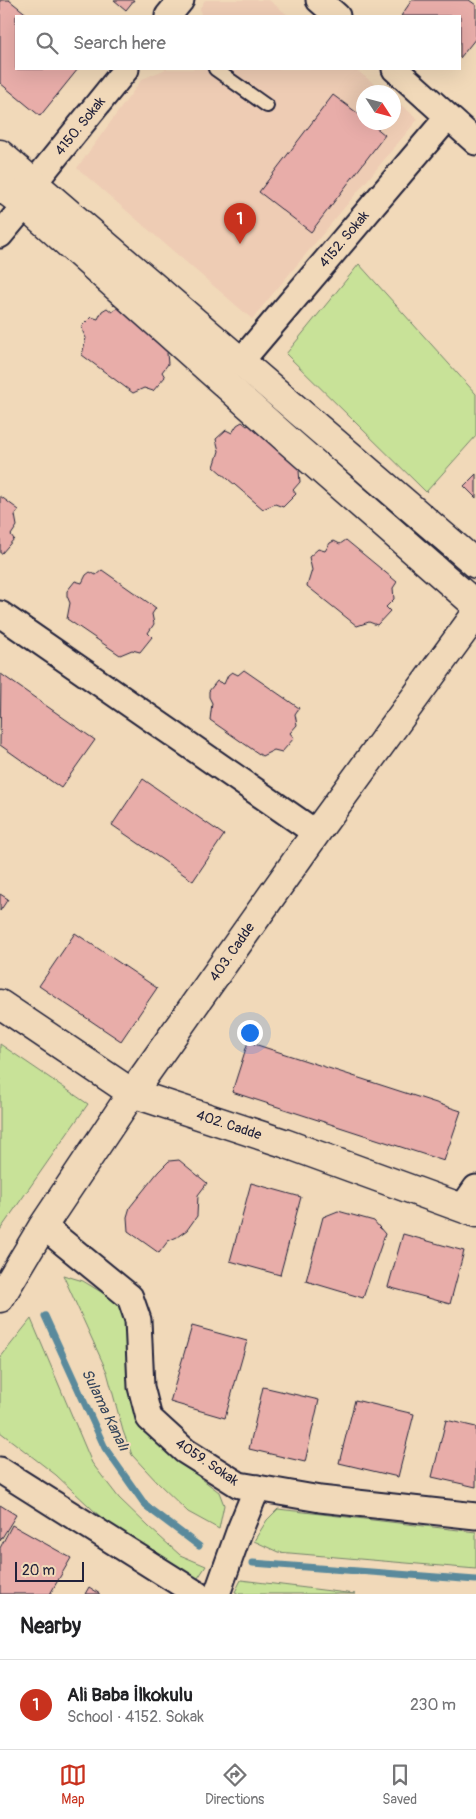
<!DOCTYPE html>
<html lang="en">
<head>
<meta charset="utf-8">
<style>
	body { margin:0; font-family:Pangolin,sans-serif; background:#f6f6f6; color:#202124 }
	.compass { position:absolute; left:356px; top:85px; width:45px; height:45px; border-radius:50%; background:#fff; box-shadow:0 5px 20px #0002; rotate:126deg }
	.scale { position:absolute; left:15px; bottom:12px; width:69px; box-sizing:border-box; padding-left:5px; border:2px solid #22223b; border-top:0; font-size:14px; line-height:18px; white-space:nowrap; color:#22223b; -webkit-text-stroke:4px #f1d9b9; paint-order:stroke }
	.you { position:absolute; left:249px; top:1032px; width:18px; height:18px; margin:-12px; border:4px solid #fff; border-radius:50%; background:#1a73e8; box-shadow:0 0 0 8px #1a73e833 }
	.badge { display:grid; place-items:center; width:32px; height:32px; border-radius:50%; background:#c8321e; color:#fff; font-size:16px; font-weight:700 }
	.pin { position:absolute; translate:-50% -41px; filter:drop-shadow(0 1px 2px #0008) }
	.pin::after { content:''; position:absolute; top:26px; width:18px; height:15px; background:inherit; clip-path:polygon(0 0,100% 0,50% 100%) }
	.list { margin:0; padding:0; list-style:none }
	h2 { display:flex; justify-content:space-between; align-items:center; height:65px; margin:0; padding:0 20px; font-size:21px }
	h2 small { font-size:16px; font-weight:400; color:#757577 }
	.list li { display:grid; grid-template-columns:32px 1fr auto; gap:15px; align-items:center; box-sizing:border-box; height:90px; padding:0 20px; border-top:1px solid #e0e0e0 }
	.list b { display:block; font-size:19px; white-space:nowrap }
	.list p { margin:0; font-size:16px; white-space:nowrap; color:#757577 }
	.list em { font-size:16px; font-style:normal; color:#757577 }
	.icon { flex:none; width:28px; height:28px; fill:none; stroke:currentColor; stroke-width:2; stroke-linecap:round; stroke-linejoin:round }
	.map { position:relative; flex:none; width:476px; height:1594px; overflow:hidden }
	.search { position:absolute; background:#fff; box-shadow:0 5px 20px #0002; left:15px; right:15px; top:15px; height:55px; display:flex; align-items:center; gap:12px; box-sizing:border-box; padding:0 18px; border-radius:0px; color:#757577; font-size:19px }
	.sheet { height:155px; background:#fff }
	nav { display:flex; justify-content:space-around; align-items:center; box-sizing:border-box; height:70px; border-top:1px solid #e0e0e0; background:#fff; font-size:14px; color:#757577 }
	nav a { display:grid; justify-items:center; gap:2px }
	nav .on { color:#c8321e }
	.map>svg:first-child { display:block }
	.built { fill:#eeccb4 }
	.green { fill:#c8e298; stroke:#75826a }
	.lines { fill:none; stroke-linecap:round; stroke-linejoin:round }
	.stream { stroke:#5a8a9c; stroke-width:7 }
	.building { fill:#e8ada9; stroke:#22223b }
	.lane-casing { stroke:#22223b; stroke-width:16 }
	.street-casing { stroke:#22223b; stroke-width:29 }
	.secondary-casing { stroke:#22223b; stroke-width:31 }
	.lane { stroke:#f1d9b9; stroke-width:12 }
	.street { stroke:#f1d9b9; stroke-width:25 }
	.secondary { stroke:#f1d9b9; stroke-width:28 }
	.labels { text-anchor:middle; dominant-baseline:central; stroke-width:4; stroke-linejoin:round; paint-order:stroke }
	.street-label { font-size:14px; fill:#22223b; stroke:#f1d9b9 }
	.water-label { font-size:15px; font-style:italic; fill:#35455b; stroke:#f1d9b9 }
</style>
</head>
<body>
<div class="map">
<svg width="476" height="1594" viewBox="0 0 476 1594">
	<rect width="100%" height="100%" fill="#f1d9b9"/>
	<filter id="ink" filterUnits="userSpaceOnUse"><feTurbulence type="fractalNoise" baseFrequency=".02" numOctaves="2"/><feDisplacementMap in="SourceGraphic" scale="10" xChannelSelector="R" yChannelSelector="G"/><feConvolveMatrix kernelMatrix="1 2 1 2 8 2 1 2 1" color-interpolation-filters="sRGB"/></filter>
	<g filter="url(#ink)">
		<g class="built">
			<path d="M205,0H269L289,16H201L200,8Z"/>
			<path d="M166,69H355L385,92H364V122H394V99L418,119L252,319L77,168L142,79Z"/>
		</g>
		<g class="green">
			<path d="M359,264L476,394V436L426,492L286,354Z"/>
			<path d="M0,1044L88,1104L0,1230Z"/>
			<path d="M63,1275L83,1281L111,1298L124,1312L129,1333L144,1429L162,1447L190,1470L219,1492L224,1505L219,1529L188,1512L157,1482L132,1455L123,1431L107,1372Z"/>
			<path d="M31,1319L92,1463L119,1498L149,1527L180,1555L206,1566L196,1581L163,1562L107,1523L56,1475L0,1432V1358Z"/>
			<path d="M278,1509L476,1532V1569L278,1552L254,1541L267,1520Z"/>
			<path d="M241,1580L355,1594H240L235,1592Z"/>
		</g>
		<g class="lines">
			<g class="stream">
				<path d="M45,1316L105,1448L146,1506L199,1546"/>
				<path d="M253,1563L476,1580"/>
			</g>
		</g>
		<g class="building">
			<path d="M0,0H9L29,16H16V69H78L40,116L0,83Z"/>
			<path d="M114,0H134L126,10Z"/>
			<path d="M412,0H469L476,5V38L460,58V16H401Z"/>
			<path d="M333,95L364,118V122H369L385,135L311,232L259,192Z"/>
			<path d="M119,307L171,348L167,353L168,364L162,372L165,377L153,391L144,388L133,393L82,355L86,338L83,332L82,326L91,317L98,319L102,311L107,308L112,312Z"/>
			<path d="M242,422L247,426L254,422L304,466L299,471L300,482L293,490L296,494L283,507L275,504L263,509L214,467L219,451L216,439L226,430L232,433L237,425Z"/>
			<path d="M476,474V498L464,486Z"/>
			<path d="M0,496L19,510L15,515L17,526L11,535L14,539L2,553H0Z"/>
			<path d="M346,540L397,582L393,588L394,599L386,607L390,611L377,625L369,622L357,626L307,586L312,570L309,557L318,549L325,551L330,543L334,541L340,544Z"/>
			<path d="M102,570L156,608L152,614L154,624L148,633L152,637L140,652L132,650L120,655L67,619L70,603L67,596V591L75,581L82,583L86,575L90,572L96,575Z"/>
			<path d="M244,670L299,708L295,714L297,725L290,733L294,738L282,752L274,750L262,756L210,720L212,703L209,697V691L217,681L224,684L228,675L232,672L238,675Z"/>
			<path d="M1,674L95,740L61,788L0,745Z"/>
			<path d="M143,779L224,835L193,881L112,825Z"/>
			<path d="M0,894L8,899L0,911Z"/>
			<path d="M75,933L157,988L121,1041L39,986Z"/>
			<path d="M248,1042L461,1111L444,1161L232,1092Z"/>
			<path d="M179,1160L207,1183L198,1195L197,1216L187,1230L177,1237L168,1241L159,1253L128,1231L127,1217L130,1207L158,1172L169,1161Z"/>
			<path d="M251,1183L301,1197L280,1275L230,1261Z"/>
			<path d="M338,1211L374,1221L385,1234L363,1298L306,1281L323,1217Z"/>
			<path d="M403,1234L464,1251L450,1304L388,1287Z"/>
			<path d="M192,1326L247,1341L225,1418L170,1402Z"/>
			<path d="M263,1387L319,1400L305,1462L249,1449Z"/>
			<path d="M355,1400L414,1414L398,1477L339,1463Z"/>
			<path d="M446,1420L476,1427V1487L432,1477Z"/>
			<path d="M0,1505L16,1515L0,1541Z"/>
			<path d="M12,1525L71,1558L50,1594H0V1548Z"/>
			<path d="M89,1587L100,1594H85Z"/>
		</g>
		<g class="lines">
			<defs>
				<path id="lane" d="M215,69L267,106"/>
				<g id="street">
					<path d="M319,0L337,16"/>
					<path d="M168,16L181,0"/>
					<path d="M395,69L476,142"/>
					<path d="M34,183L126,69"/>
					<path d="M0,235L25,205"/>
					<path d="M241,361L448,117"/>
					<path d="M0,614L316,833"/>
					<path d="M462,1208L476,1188"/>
					<path d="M43,1226L130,1297L138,1320L141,1387L149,1418L185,1451L239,1485L320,1499L476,1516"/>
					<path d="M0,1470L197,1594"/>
					<path d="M217,1594L239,1532L257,1488"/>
				</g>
				<g id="secondary">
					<path d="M0,154L476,564"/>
					<path d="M0,186L25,205L291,443L476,605"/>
					<path d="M0,1004L132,1093L284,1143L476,1213"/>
					<path d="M0,1298L43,1226L132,1093L316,833L476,614"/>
				</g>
			</defs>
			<use href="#lane" class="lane-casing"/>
			<use href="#street" class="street-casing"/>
			<use href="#secondary" class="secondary-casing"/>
			<use href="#lane" class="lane"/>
			<use href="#street" class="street"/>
			<use href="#secondary" class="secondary"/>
		</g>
	</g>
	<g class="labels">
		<g class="street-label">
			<text transform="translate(80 126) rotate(-51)">4150. Sokak</text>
			<text transform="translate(344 239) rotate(-50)">4152. Sokak</text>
			<text transform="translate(232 952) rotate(-55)">403. Cadde</text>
			<text transform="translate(229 1125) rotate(18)">402. Cadde</text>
			<text transform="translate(207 1462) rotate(34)">4059. Sokak</text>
		</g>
		<g class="water-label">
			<text transform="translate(105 1410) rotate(64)">Sulama Kanalı</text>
		</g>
	</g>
</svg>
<svg class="compass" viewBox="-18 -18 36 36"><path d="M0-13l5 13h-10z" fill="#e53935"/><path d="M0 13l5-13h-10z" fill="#757577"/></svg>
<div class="scale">20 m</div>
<div class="you"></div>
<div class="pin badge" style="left:240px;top:244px">1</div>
<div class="search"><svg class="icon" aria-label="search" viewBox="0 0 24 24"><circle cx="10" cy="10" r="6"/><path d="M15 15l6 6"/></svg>Search here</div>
</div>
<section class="sheet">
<h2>Nearby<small></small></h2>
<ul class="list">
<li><span class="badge">1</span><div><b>Ali Baba İlkokulu</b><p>School · 4152. Sokak</p></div><em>230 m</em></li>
</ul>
</section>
<nav>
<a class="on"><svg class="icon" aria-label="map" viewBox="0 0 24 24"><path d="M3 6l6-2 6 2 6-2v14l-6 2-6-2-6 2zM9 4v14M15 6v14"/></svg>Map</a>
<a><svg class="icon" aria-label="directions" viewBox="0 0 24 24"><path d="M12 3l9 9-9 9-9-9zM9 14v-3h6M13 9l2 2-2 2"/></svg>Directions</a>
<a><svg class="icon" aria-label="saved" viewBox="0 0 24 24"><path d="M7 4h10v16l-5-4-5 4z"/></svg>Saved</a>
</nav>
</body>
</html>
